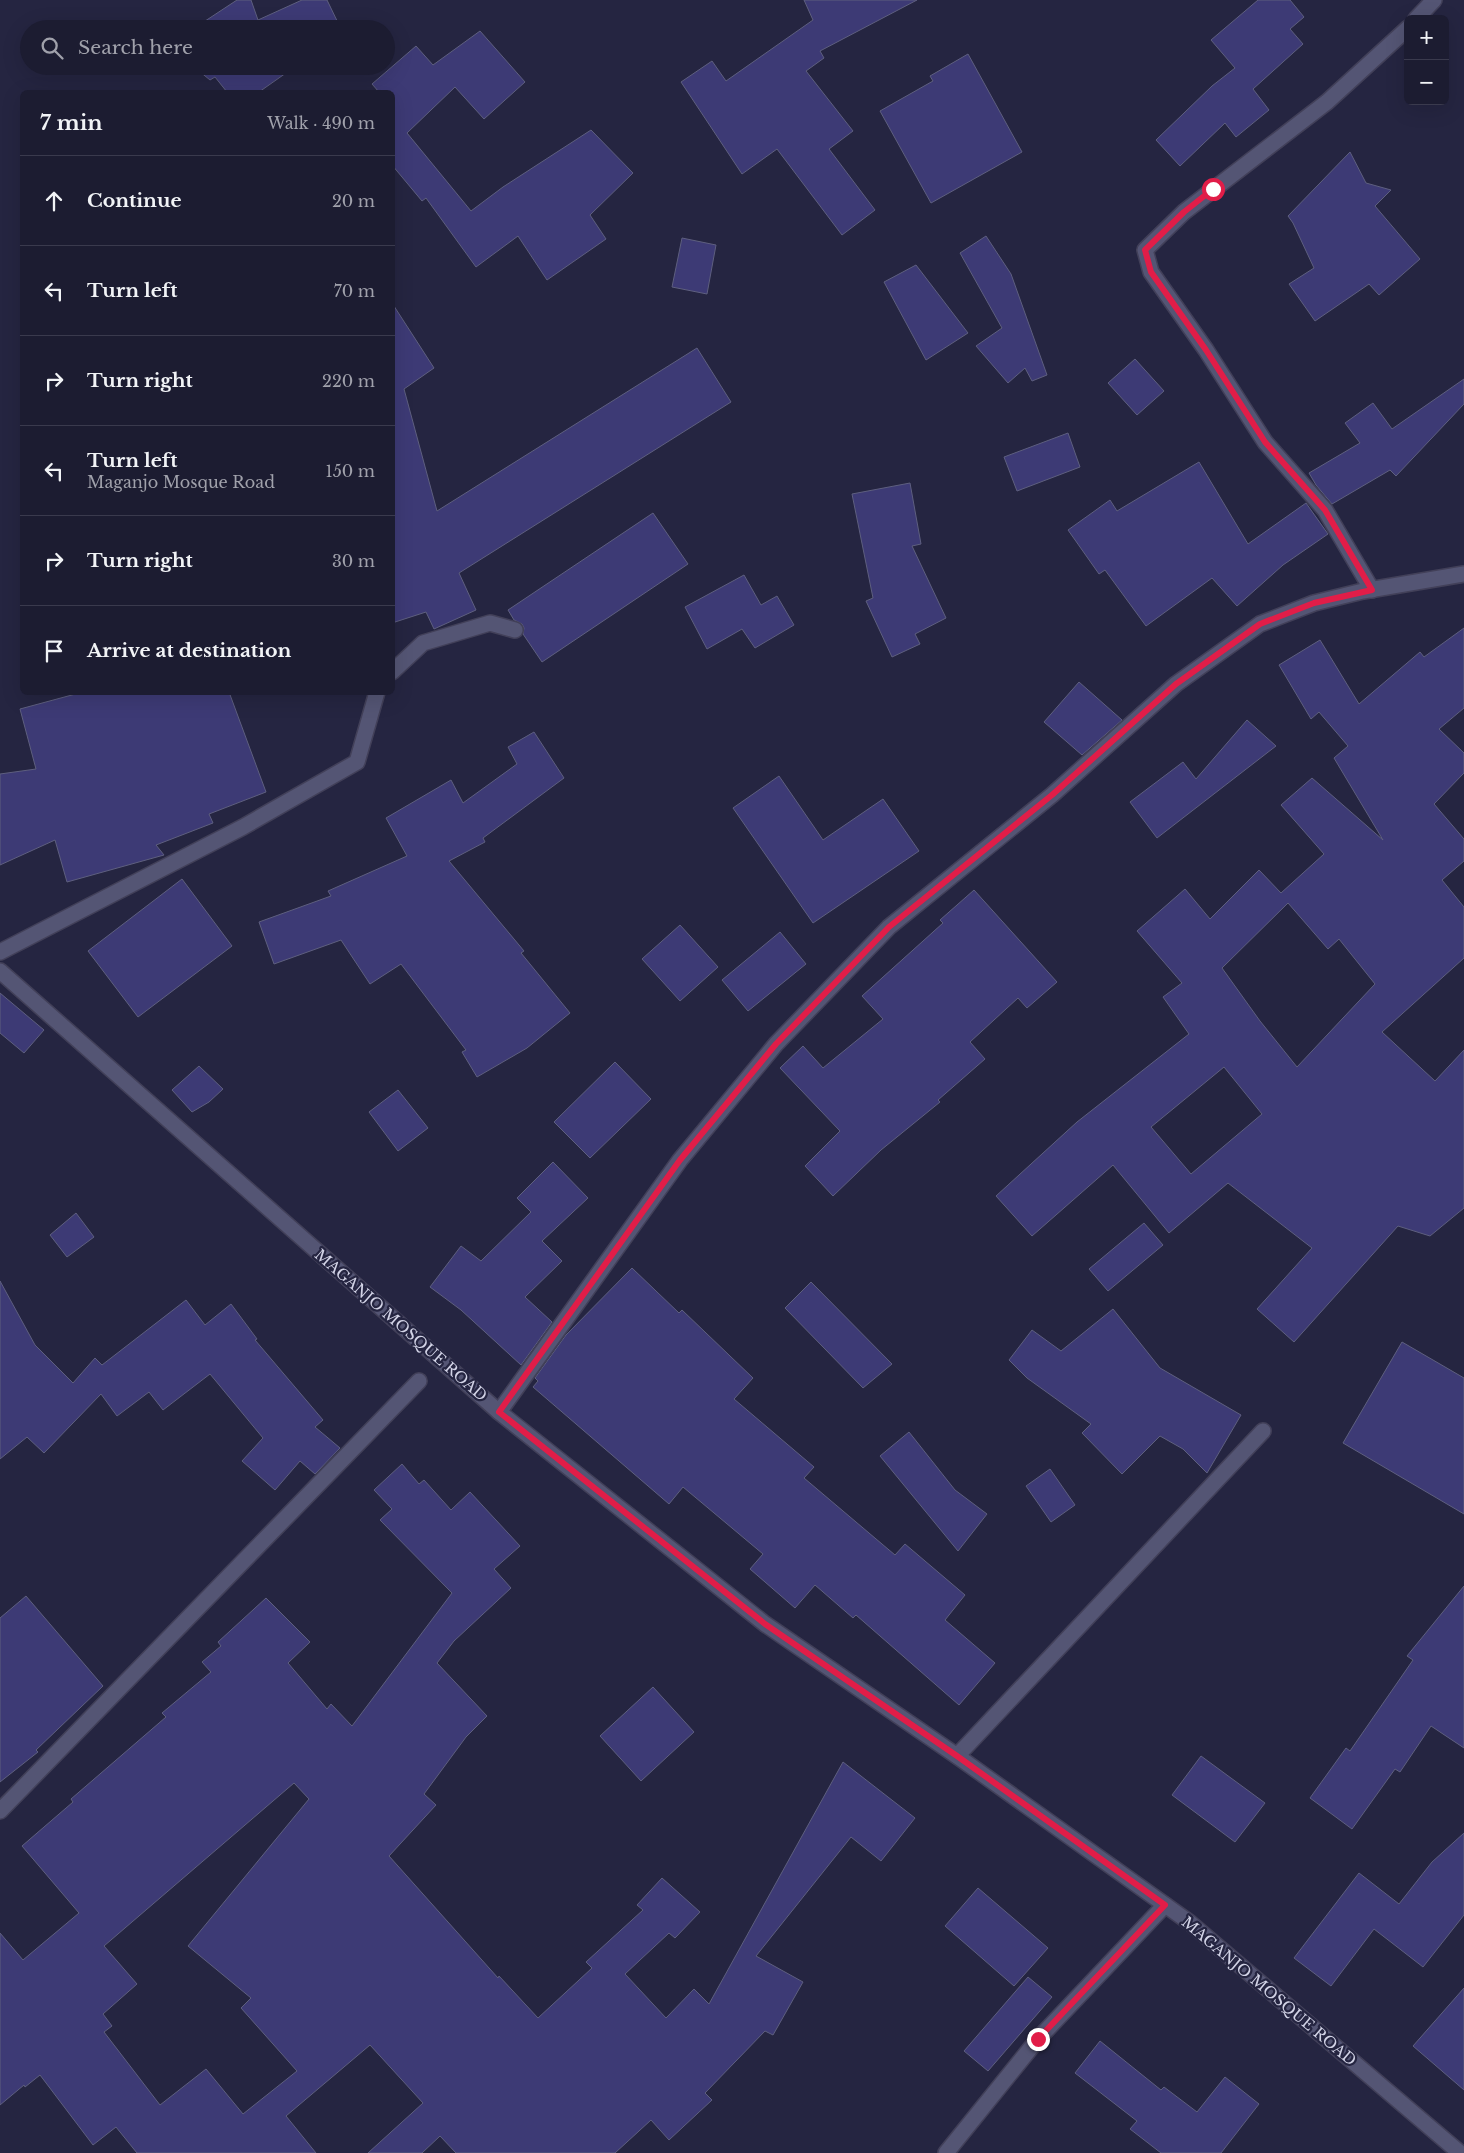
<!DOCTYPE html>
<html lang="en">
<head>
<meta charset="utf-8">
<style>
	body { margin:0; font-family:"Libre Baskerville",serif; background:#252539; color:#f1f3f6 }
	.controls { position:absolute; right:15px; top:15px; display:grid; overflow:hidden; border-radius:8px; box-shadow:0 5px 20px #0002 }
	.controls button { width:45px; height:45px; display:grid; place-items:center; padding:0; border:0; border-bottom:1px solid #3a3a4d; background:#1c1c31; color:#f1f3f6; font:25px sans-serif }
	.stop { position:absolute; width:15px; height:15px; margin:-11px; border:4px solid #e11d48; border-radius:50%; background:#fff }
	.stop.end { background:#e11d48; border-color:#fff; box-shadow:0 1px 5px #0008 }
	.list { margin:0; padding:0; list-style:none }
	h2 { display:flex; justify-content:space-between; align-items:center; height:65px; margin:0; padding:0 20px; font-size:21px }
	h2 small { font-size:16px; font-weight:400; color:#a0a1ab }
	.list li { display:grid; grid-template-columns:32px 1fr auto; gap:15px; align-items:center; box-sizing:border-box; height:90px; padding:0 20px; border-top:1px solid #3a3a4d }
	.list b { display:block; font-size:19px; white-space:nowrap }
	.list p { margin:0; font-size:16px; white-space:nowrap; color:#a0a1ab }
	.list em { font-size:16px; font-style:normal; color:#a0a1ab }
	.icon { flex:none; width:28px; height:28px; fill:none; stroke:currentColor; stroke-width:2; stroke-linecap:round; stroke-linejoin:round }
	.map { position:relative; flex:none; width:1464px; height:2153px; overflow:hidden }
	.search { position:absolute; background:#1c1c31; box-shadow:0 5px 20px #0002; left:20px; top:20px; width:375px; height:55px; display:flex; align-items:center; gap:12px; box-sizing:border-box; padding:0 18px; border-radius:28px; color:#a0a1ab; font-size:19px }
	.panel { position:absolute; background:#1c1c31; box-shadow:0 5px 20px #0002; left:20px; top:90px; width:375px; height:605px; border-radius:8px }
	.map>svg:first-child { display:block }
	.building { fill:#3d3a75; stroke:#5e5f7f; fill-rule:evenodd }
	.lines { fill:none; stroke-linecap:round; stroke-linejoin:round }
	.lane-casing { stroke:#424059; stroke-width:18 }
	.street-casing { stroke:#424059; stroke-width:18 }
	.secondary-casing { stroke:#424059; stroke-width:18 }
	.lane { stroke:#545574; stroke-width:15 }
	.street { stroke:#545574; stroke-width:15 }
	.secondary { stroke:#545574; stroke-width:15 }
	.route { stroke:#e11d48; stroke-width:6 }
	.labels { text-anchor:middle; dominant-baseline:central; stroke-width:4.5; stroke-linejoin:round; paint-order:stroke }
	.street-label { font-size:15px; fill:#d2d3e6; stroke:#252541 }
</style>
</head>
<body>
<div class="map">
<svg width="1464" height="2153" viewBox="0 0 1464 2153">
	<rect width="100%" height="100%" fill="#252541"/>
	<g class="building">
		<path d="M237,0H251L258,20L302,0H327L341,29H193Z"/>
		<path d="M804,0H917L820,51L824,58L806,71L853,131L829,149L875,210L842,235L777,149L742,174L681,82L712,61L726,81L813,20Z"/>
		<path d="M1258,0H1290L1304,17L1290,29L1303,44L1253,89L1269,110L1236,137L1225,123L1180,166L1156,140L1212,86L1235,68L1211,40Z"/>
		<path d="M480,31L525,82L484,119L455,87L407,133L471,211L503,187L591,130L633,173L590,215L606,239L547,280L518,236L476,267L426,198L422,201L392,165V92H379L372,84L416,46L433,65Z"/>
		<path d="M968,54L1022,152L931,203L880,111L933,81L930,76Z"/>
		<path d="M193,66H296L259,92H227L215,77L210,80Z"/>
		<path d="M1350,152L1366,183L1391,190L1375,206L1420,259L1379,295L1369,284L1315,321L1289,284L1314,268L1293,223L1288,216Z"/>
		<path d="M986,236L1011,274L1047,375L1032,381L1025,368L1008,383L976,346L1002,328L960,253Z"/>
		<path d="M682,238L716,245L707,294L672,287Z"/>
		<path d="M916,265L968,333L926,360L884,282Z"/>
		<path d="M392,303L434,368L404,389L437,511L697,348L731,402L459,573L476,610L434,629L426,612L392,623Z"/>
		<path d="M1135,359L1164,391L1137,415L1108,383Z"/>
		<path d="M1464,379V404L1396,476L1390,470L1332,504L1316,485L1309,473L1360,443L1345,423L1373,403L1392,429Z"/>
		<path d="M1068,433L1080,467L1017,491L1004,457Z"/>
		<path d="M1199,462L1248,544L1306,503L1328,534L1283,565L1237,606L1212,578L1146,626L1105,570L1099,574L1068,530L1110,500L1117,511Z"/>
		<path d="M910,483L921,544L912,546L946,618L915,634L920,644L892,657L866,601L873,598L852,494Z"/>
		<path d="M653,513L688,564L542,662L523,634L524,628L522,624L514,620L508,610Z"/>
		<path d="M744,575L761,605L777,596L794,625L755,648L742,629L707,649L685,607Z"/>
		<path d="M1464,628V708L1439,729L1464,753V773L1434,804L1464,839V861L1442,880L1464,907V958L1382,1032L1435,1081L1464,1050V1208L1430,1236L1398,1226L1294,1342L1257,1309L1312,1248L1228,1183L1169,1233L1113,1165L1032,1236L996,1196L1077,1122L1189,1034L1163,997L1182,983L1137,931L1185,889L1210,919L1259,870L1281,893L1324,854L1281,805L1312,778L1383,840L1334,758L1348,746L1319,712L1311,719L1279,665L1320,640L1359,704L1420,652L1424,657ZM1288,903L1328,949L1339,939L1375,984L1297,1067L1260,1021L1222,968ZM1224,1067L1262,1114L1191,1174L1151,1127Z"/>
		<path d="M1079,682L1122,720L1082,755L1044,722Z"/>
		<path d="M83,692H229L266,792L209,814L213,823L156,845L164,855L67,882L55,840L0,865V774L36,769L20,709Z"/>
		<path d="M1247,720L1276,746L1157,838L1130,802L1183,762L1196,779Z"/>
		<path d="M534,732L564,778L483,838L485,842L449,861L524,951L521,953L570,1013L527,1048L477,1077L462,1052L466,1050L401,964L370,984L341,940L274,964L259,922L331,896L328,891L407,856L386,818L451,780L463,803L517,764L508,747Z"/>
		<path d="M779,776L823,840L883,799L919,851L813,923L733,808Z"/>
		<path d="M182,879L232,946L138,1017L88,951Z"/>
		<path d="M974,890L1057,982L1027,1008L1018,998L970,1042L985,1059L938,1100L940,1102L881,1150L833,1196L805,1166L840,1131L780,1068L803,1046L823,1068L883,1019L862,996L943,923L940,920Z"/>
		<path d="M680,925L718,967L680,1001L642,959Z"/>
		<path d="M780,932L806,964L748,1011L722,980Z"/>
		<path d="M0,993L44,1030L24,1053L0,1033Z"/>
		<path d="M615,1062L651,1099L590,1158L554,1122Z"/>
		<path d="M199,1066L223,1089L209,1102L192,1112L172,1090Z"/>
		<path d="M398,1090L428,1128L398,1151L369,1112Z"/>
		<path d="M553,1162L588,1198L542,1241L562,1261L525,1297L552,1322L521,1365L461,1310L430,1287L461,1246L481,1261L531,1212L517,1198Z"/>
		<path d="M76,1213L94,1237L67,1257L50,1235Z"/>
		<path d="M1144,1223L1163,1245L1108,1291L1089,1269Z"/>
		<path d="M632,1268L679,1313L682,1310L753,1378L734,1399L814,1467L804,1478L895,1555L905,1544L965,1595L945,1620L995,1663L959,1705L856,1615L853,1618L815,1585L795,1608L750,1569L763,1554L683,1487L669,1504L533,1387L538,1381L535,1378L566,1335Z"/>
		<path d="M0,1281L35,1345L73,1383L95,1358L102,1365L186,1300L205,1325L231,1304L257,1339L255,1340L323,1420L315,1427L340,1448L315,1474L300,1461L275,1490L242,1461L263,1438L210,1374L163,1410L149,1392L117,1416L101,1394L44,1453L27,1437L0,1459Z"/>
		<path d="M811,1282L892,1364L863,1388L785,1308Z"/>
		<path d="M1113,1309L1160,1368L1241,1415L1207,1473L1183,1449L1160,1436L1122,1474L1082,1433L1091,1424L1027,1378L1009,1360L1032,1330L1061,1351Z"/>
		<path d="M1402,1342L1464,1378V1514L1343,1443Z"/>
		<path d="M909,1432L955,1490L987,1514L958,1551L880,1456Z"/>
		<path d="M402,1464L419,1484L424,1480L451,1510L470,1492L520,1546L494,1569L511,1588L454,1641L437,1663L487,1716L466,1737L424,1794L436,1805L389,1856L498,1978L499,1976L538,2018L592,1968L586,1962L643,1910L637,1905L662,1878L700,1912L675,1938L669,1933L625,1974L666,2018L694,1989L709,2004L843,1762L915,1818L881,1861L851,1837L756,1956L803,1982L773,2035L765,2031L705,2093L712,2100L669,2140L651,2120L615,2153H456L440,2136L422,2153H368L423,2103L370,2045L286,2116L316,2153H137L116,2127L93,2145L40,2075L25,2087L24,2085L0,2105V1933L23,1960L79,1913L22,1846L73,1802L71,1799L166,1717L162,1713L211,1672L202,1662L221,1646L218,1642L266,1598L310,1642L288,1663L327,1709L331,1704L352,1726L452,1593L380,1520L392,1509L374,1490ZM294,1783L309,1799L188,1946L251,1998L241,2008L297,2071L243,2114L206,2069L160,2105L104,2032L112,2026L103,2014L137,1984L104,1946Z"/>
		<path d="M1050,1469L1075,1505L1051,1522L1026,1486Z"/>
		<path d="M1464,1586V1748L1431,1726L1400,1772L1395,1769L1352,1829L1310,1798L1346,1748L1350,1751L1413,1660L1407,1656Z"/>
		<path d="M26,1596L103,1686L36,1750L38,1752L0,1782V1618Z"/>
		<path d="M653,1687L694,1732L641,1781L600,1736Z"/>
		<path d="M1201,1756L1265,1803L1235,1842L1172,1795Z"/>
		<path d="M1464,1833V1915L1423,1967L1374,1929L1331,1986L1294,1958L1359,1873L1399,1904L1432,1862Z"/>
		<path d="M978,1888L1048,1948L1014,1986L945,1926Z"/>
		<path d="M1028,1977L1052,1997L988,2071L964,2051Z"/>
		<path d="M1464,1988V2090L1413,2046Z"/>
		<path d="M1100,2041L1161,2090L1164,2087L1197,2112L1225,2077L1259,2104L1221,2153H1161L1130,2129L1137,2121L1075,2073Z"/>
	</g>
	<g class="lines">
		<defs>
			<g id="lane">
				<path d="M392,672L423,643L490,623L515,630"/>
				<path d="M0,952L243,827L357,762L377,692"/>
			</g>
			<g id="street">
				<path d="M1416,19L1434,0"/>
				<path d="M1372,590L1325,510L1265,442L1206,350L1151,272L1145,250L1184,212L1327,102L1408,28"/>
				<path d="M499,1412L680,1160L776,1044L889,927L1052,795L1176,684L1260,624L1314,603L1363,591L1464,574"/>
				<path d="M957,1756L1263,1431"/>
				<path d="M0,1811L419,1381"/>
				<path d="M946,2153L1038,2039L1165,1905"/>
			</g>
			<path id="secondary" d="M0,971L499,1412L765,1624L957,1756L1189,1922L1460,2153"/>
		</defs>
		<use href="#lane" class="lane-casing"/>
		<use href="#street" class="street-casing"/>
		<use href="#secondary" class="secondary-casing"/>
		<use href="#lane" class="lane"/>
		<use href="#street" class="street"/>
		<use href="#secondary" class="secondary"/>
	</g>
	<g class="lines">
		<path class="route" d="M1038,2039L1165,1905L957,1756L765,1624L499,1412L680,1160L776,1044L889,927L1052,795L1176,684L1260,624L1314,603L1372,590L1325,510L1265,442L1206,350L1151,272L1145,250L1184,212L1213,189"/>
	</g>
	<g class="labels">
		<g class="street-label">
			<text transform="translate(401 1325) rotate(41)">MAGANJO MOSQUE ROAD</text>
			<text transform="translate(1269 1991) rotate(40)">MAGANJO MOSQUE ROAD</text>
		</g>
	</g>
</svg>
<div class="controls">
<button>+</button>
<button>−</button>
</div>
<div class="stop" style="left:1213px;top:189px"></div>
<div class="stop end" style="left:1038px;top:2039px"></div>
<div class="search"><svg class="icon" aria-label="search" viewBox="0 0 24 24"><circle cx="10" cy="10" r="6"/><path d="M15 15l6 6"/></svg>Search here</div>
<section class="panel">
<h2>7 min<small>Walk · 490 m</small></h2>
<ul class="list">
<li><svg class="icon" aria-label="ahead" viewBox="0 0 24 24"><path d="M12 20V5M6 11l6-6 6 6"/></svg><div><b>Continue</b></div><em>20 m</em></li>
<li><svg class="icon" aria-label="left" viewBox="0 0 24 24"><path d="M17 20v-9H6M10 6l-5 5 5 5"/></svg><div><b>Turn left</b></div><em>70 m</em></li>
<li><svg class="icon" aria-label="right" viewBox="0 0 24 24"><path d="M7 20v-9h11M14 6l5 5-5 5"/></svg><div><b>Turn right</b></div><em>220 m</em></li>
<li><svg class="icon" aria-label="left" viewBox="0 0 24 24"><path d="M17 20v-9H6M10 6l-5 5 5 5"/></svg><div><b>Turn left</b><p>Maganjo Mosque Road</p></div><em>150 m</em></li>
<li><svg class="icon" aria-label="right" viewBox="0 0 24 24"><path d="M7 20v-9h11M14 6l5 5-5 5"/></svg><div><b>Turn right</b></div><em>30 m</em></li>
<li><svg class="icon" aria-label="arrive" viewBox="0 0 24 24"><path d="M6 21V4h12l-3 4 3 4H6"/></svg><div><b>Arrive at destination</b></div></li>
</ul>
</section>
</div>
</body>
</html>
